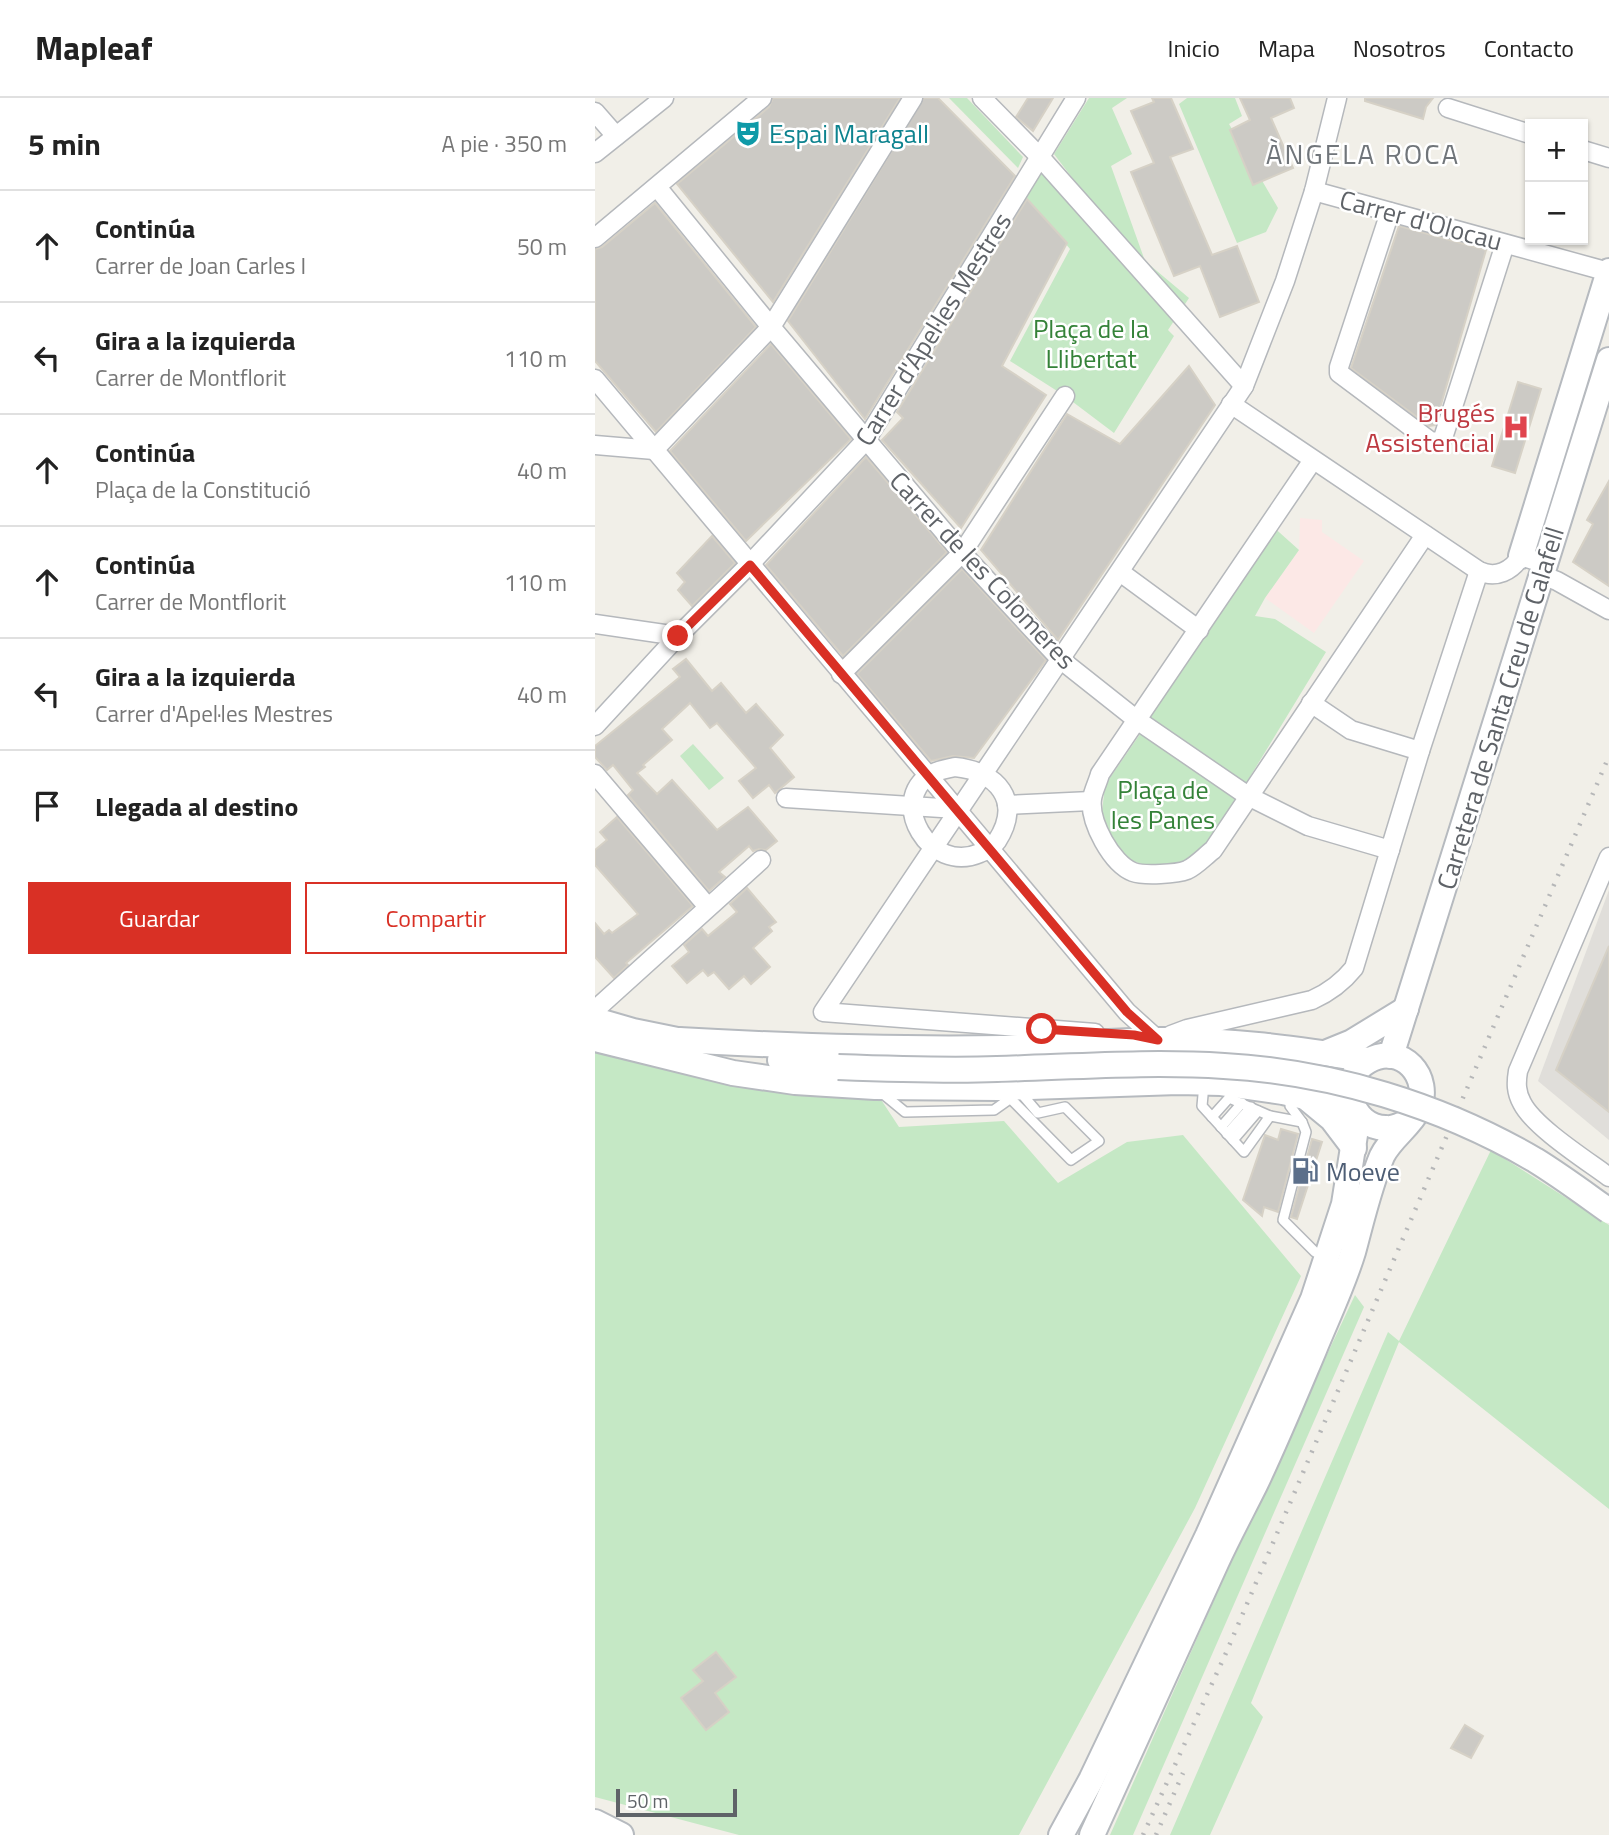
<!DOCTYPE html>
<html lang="es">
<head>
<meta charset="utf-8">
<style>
	body { margin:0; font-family:"Titillium Web",sans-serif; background:#f2f2f2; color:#222 }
	.controls { position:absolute; right:21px; top:21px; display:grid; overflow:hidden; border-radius:0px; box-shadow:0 2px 5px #0004 }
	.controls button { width:63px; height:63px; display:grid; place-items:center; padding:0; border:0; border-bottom:2px solid #e0e0e0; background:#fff; color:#222; font:35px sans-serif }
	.scale { position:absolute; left:21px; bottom:18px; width:121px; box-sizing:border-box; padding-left:7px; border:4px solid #5f6368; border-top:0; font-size:19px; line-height:24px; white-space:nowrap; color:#5f6368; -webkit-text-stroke:5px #fff; paint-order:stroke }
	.stop { position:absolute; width:21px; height:21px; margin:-16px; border:5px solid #d93025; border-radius:50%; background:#fff }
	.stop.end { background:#d93025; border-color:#fff; box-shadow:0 2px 7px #0008 }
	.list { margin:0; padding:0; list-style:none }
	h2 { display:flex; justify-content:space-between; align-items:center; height:91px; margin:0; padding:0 28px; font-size:30px }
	h2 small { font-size:23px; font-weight:400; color:#767676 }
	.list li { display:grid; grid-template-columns:46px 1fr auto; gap:21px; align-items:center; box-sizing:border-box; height:112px; padding:0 28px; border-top:2px solid #e0e0e0 }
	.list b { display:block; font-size:26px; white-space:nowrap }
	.list p { margin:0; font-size:23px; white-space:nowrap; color:#767676 }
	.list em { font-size:23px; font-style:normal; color:#767676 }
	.actions { display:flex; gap:14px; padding:21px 28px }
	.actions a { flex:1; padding:16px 0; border:2px solid #d93025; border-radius:0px; text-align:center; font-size:24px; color:#d93025 }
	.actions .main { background:#d93025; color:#fff }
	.icon { flex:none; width:38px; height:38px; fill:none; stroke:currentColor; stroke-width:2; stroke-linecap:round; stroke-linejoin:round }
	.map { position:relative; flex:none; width:1014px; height:1737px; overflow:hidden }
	header { display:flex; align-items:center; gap:42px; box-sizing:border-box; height:98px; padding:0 35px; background:#fff; border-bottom:2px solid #e0e0e0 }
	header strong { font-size:33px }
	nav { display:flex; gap:38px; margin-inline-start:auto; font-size:24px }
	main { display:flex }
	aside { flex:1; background:#fff }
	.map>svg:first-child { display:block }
	.industrial { fill:#e0deda }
	.medical { fill:#fce8e6 }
	.green { fill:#c5e8c5 }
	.building { fill:#cccac5; stroke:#d6d1c6; stroke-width:2 }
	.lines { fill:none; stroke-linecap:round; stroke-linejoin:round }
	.lane-casing { stroke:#b5b8bc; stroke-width:12 }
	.street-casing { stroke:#b5b8bc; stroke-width:21 }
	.secondary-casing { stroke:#b6babf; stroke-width:28 }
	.lane { stroke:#fff; stroke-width:9 }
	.street { stroke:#fff; stroke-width:18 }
	.secondary { stroke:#fff; stroke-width:24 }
	.rail { stroke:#b6b7b8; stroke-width:4.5; stroke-dasharray:2 9; stroke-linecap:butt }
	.secondary-bridge-casing { stroke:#b6babf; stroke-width:28; stroke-linecap:butt }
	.secondary-bridge { stroke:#fff; stroke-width:24 }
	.route { stroke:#d93025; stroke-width:9 }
	.labels { text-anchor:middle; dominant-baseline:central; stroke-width:5; stroke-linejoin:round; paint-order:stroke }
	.culture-label { font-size:26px; fill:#0d838f; stroke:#fff; text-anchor:start }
	.street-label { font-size:26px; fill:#5f6368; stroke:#fff }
	.park-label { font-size:26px; fill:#348238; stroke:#fff }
	.health-label { font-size:26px; fill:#be3a42; stroke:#fff; text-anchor:end }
	.service-label { font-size:26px; fill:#4e5e75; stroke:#fff; text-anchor:start }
	.neighbourhood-label { font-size:28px; letter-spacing:2px; fill:#70757a; stroke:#fff }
</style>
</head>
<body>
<header>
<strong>Mapleaf</strong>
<nav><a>Inicio</a><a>Mapa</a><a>Nosotros</a><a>Contacto</a></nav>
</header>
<main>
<aside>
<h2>5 min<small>A pie · 350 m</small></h2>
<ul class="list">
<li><svg class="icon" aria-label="ahead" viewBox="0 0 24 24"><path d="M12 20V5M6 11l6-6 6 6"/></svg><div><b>Continúa</b><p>Carrer de Joan Carles I</p></div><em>50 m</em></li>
<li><svg class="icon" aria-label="left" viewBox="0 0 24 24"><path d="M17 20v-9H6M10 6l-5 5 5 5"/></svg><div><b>Gira a la izquierda</b><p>Carrer de Montflorit</p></div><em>110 m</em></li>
<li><svg class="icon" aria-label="ahead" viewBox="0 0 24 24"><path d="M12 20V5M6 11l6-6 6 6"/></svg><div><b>Continúa</b><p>Plaça de la Constitució</p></div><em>40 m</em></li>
<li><svg class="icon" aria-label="ahead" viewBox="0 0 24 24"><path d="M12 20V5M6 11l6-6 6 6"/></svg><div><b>Continúa</b><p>Carrer de Montflorit</p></div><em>110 m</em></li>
<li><svg class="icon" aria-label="left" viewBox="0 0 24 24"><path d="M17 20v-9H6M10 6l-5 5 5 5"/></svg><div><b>Gira a la izquierda</b><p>Carrer d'Apel·les Mestres</p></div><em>40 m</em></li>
<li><svg class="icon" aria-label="arrive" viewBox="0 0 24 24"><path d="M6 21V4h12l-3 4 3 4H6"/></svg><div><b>Llegada al destino</b></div></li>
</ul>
<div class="actions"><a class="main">Guardar</a><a>Compartir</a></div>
</aside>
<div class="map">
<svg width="1014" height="1737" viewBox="0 0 1014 1737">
	<rect width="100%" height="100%" fill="#f1efe8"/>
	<path class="industrial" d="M1014,792V1042L943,983Z"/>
	<path class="medical" d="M705,420L727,422V434L769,463L719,535L670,500L704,452Z"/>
	<g class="green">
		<path d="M354,0H372L428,59L423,70Z"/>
		<path d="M494,0H532L517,10L537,56L516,68L550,163L594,200L573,232L579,238L519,335L470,298L415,263L475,151L425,92L446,74L519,135L459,56Z"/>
		<path d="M592,0H640L647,18L634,26L683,110L671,134L642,145L584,6Z"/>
		<path d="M675,426L704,452L670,500L660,518L680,521L731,554L639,705L610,747L593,761L577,767L558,770L538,763L522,753L510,735L507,714L510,687L543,639Z"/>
		<path d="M98,646L129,680L114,692L85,658Z"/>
		<path d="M0,951L61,969L171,985L281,994L304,1029L409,1023L463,1085L532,1044L588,1037L706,1178L600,1410L424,1737H144L0,1699Z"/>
		<path d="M896,1052L1014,1127V1411L804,1244L656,1605L668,1619L615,1737H575L793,1234L804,1243Z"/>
		<path d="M760,1197L769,1209L538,1737H515L662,1405Z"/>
	</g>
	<g class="building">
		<path d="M178,0H305L178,204L82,86L174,9Z"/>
		<path d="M329,0H343L420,78L270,321L193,223Z"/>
		<path d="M433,0H458L438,33L421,19Z"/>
		<path d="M557,0H576L598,51L575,59L617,157L642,148L664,204L625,219L605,168L579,178L536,74L559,65L536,13L559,4Z"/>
		<path d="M645,0H695L699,10L676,20L698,70L658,87L635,32L655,22Z"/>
		<path d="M770,0H838L831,9L828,21L770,3Z"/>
		<path d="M432,101L472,145L407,268L451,297L366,430L287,342L308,320L302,314Z"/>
		<path d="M60,105L161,229L61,334L0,263V151L7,149Z"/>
		<path d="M804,128L891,152L840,327L834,328L756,270Z"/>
		<path d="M176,246L256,341L151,443L75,353Z"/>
		<path d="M594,268L620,307L463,542L386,452L472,316L525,346Z"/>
		<path d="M923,284L946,291L920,375L897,368Z"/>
		<path d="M271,359L352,454L248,558L171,467Z"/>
		<path d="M1014,383V488L978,464L998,426L992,422Z"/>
		<path d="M117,438L140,465L97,508L83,492L90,484L82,475Z"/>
		<path d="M367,471L451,562L379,660L358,658L336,663L262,576Z"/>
		<path d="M91,561L117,593L126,585L151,615L161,606L188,637L175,650L199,679L180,695L174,687L158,700L144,683L161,670L122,625L115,630L95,605L67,631L77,642L48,667L50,669L42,675L62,696L77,682L122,732L153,709L182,743L171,752L164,751L158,753L154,748L124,774L130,779L114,793L33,697L38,692L18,667L12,672L0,659V648L85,579L78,571Z"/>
		<path d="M22,719L98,808L31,865L33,867L19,880L0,859V825L9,836L14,832L17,835L43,816L0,767V752L12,742L5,734Z"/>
		<path d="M152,790L181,824L174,829L177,833L158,850L175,869L156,886L149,878L134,891L119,874L113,878L108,872L92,885L77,868L94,854L89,847L107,831L113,838L142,814L135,806Z"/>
		<path d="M1014,848V1014L961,972Z"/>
		<path d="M686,1031L703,1036L683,1114L669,1109L667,1118L648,1102L670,1037L683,1042Z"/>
		<path d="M717,1041L727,1044L702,1121L696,1119Z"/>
		<path d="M121,1554L141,1579L120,1595L134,1614L111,1632L86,1600L108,1583L98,1572Z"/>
		<path d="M870,1627L888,1638L876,1660L856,1650Z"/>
	</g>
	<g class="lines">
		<defs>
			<g id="lane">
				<path d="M609,986L607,1008L649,1054L675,1018L707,1024"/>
				<path d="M287,995L310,1014L399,1012L416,1000"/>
				<path d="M411,996L476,1062L504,1043L470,1009L443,1015L426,995L427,994"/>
				<path d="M696,998L695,1008L707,1024L711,1034L688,1122L720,1154L731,1158"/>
				<path d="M617,1019L634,1000L675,1018"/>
				<path d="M626,1029L647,1005"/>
				<path d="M632,1036L656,1009"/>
				<path d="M638,1042L663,1013"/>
			</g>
			<g id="street">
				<path d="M387,0L445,59L649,288"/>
				<path d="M853,10L935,36"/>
				<path d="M0,14L21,38"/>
				<path d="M988,52L1014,60"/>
				<path d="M0,55L69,0"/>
				<path d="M62,89L176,229L367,455L465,561L542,622L653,698L713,728L795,752"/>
				<path d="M719,93L1014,174"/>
				<path d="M795,114L744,269V275L835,343L844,344L848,340L910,146"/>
				<path d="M0,140L167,0"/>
				<path d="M0,281L532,914L563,942"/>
				<path d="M636,306L884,473C901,481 917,473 926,458L950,466"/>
				<path d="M0,347L59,352L176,229L318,0"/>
				<path d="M718,362L505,676C503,684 498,693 497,701C494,724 517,766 538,774C549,778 582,776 592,772C601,768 610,758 618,752L830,437"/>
				<path d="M525,474L604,532"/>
				<path d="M947,477L962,483L1014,512"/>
				<path d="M0,526L83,538"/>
				<path d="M246,576L367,455L470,298"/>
				<path d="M716,605L756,632L825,653"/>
				<path d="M0,628L83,538L154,467L271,342L481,0"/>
				<path d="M360,669C402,673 428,703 402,743C397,750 393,752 385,755C334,777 293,703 335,677C342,672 352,671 360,669Z"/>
				<path d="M0,676L113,809"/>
				<path d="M191,700L362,711"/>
				<path d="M412,707L496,703"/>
				<path d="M1014,759L923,973C921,985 921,994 927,1005C939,1029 991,1062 1014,1079"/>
				<path d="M0,912L166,762"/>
				<path d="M500,935L228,914L649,288L690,183L719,93L742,0"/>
				<path d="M576,937L592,931L717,902C735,894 747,885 759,870L825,653L884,473"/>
			</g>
			<g id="secondary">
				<path d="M926,458L1014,173"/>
				<path d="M0,922L38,933L97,945"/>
				<path d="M0,941L138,975L200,984L280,989L404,990L583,984L626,985L688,994L737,1005L759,1012"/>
				<path d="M84,942C192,948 300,952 408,950C459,948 511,943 562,942C633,941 704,951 774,962"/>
				<path d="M730,955L757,944L811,911"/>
				<path d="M796,958L1014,262"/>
				<path d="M185,962L243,969"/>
				<path d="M714,1002L737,1021L759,1050"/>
				<path d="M0,1724L26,1737"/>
				<path d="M466,1737L496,1682L613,1437L718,1201L749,1106L763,1018"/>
				<path d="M497,1737C539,1646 580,1554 622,1463C634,1437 647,1413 660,1387C681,1343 700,1297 719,1252C732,1220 748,1187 758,1154C767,1121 774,1089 787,1058C795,1041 815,1028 823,1012C838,979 807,944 773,963C742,980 755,1030 791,1030C798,1031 805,1027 811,1025"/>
			</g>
		</defs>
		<use href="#lane" class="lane-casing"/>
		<use href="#street" class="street-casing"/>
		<use href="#secondary" class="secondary-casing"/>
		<use href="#lane" class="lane"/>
		<use href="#street" class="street"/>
		<use href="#secondary" class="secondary"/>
		<g class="rail">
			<path d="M548,1737L631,1555L1014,658"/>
			<path d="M561,1737L588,1675"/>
		</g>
		<defs>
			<path id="secondary-bridge" d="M243,969C296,971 349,973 402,971C477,969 553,963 629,968C737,974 846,1007 940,1062C966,1078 990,1096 1014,1113"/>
		</defs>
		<use href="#secondary-bridge" class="secondary-bridge-casing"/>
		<use href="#secondary-bridge" class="secondary-bridge"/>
	</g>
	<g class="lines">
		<path class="route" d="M83,538L155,467L532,914L563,942L539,937L447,931"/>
	</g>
	<defs>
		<symbol id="theatre-bare" viewBox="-9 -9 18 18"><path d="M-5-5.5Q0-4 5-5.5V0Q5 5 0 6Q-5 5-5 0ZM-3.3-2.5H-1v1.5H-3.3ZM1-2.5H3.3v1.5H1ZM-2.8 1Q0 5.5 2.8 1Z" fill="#0f9aa8" stroke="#fff" stroke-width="2.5" paint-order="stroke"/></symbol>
		<symbol id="hospital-bare" viewBox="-9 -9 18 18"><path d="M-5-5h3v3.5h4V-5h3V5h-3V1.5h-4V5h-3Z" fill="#e0444e" stroke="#fff" stroke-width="2.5" paint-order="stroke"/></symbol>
		<symbol id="fuel-bare" viewBox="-9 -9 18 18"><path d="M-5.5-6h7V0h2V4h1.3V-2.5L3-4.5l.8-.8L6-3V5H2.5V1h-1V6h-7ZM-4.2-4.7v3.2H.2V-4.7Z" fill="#5c6f8a" stroke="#fff" stroke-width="2.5" paint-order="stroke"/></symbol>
	</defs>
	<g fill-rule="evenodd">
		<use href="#theatre-bare" x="134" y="16" width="38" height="38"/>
		<use href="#hospital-bare" x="902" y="310" width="38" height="38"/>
		<use href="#fuel-bare" x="691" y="1054" width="38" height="38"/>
	</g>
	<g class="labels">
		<g class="culture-label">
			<text x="174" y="35">Espai Maragall</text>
		</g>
		<g class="street-label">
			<text transform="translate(826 122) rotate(15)">Carrer d'Olocau</text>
			<text transform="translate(338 231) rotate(-58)">Carrer d'Apel·les Mestres</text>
			<text transform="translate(388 472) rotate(47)">Carrer de les Colomeres</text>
			<text transform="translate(905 610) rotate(-73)">Carretera de Santa Creu de Calafell</text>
		</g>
		<g class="park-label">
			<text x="496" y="230">Plaça de la<tspan x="496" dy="30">Llibertat</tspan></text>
			<text x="568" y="691">Plaça de<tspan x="568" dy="30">les Panes</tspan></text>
		</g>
		<g class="health-label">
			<text x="900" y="314">Brugés<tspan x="900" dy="30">Assistencial</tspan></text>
		</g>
		<g class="service-label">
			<text x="731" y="1073">Moeve</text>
		</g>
		<g class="neighbourhood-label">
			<text x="768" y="55">ÀNGELA ROCA</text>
		</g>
	</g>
</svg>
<div class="controls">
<button>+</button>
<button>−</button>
</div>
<div class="scale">50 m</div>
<div class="stop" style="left:447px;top:931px"></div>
<div class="stop end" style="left:83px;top:538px"></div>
</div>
</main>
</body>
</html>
